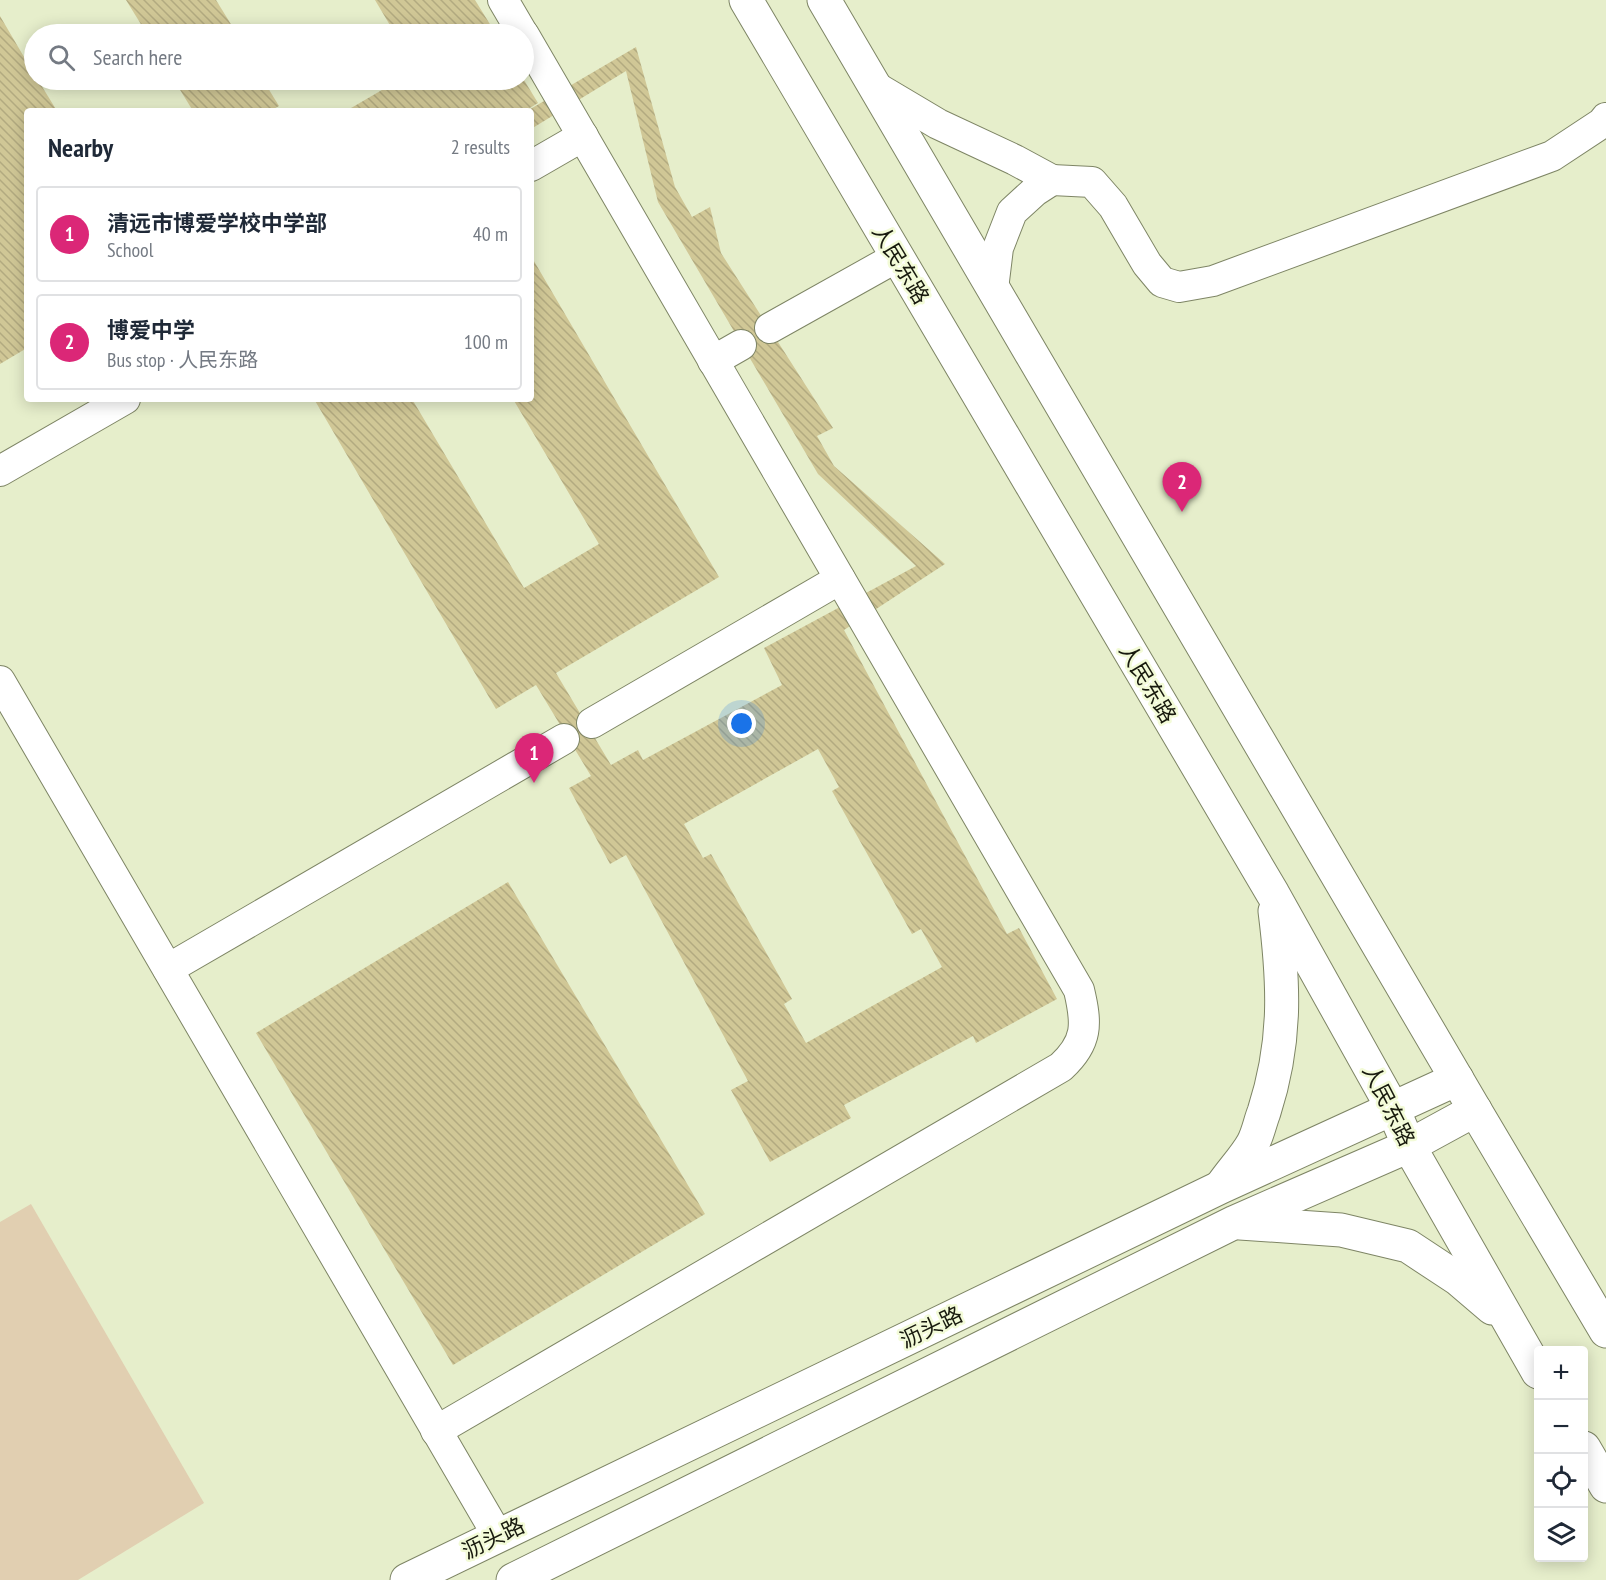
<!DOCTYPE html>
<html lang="en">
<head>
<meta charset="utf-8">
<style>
	body { margin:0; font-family:"PT Sans Narrow","Noto Sans SC",sans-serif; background:#f6f6f7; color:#1f2937 }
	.controls { position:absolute; right:18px; bottom:18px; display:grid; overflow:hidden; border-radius:6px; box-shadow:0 3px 15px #0003 }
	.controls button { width:54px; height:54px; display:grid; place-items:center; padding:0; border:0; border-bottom:2px solid #e0e1e3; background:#fff; color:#1f2937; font:30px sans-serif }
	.you { position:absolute; left:742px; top:724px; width:21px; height:21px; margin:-15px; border:4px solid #fff; border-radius:50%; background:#1a73e8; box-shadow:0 0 0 9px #1a73e833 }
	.badge { display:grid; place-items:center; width:39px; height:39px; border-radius:50%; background:#db2777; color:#fff; font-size:20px; font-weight:700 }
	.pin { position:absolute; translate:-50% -50px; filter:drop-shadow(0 2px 3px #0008) }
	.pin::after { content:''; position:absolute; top:32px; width:21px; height:18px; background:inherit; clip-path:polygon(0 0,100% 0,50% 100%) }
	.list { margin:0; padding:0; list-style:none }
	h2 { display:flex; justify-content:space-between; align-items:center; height:78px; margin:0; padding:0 24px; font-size:26px }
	h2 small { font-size:20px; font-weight:400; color:#747a83 }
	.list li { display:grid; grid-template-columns:39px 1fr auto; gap:18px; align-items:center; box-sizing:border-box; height:96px; margin:0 12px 12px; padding:0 12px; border:2px solid #e0e1e3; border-radius:6px }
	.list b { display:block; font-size:22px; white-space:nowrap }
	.list p { margin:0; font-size:20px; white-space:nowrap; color:#747a83 }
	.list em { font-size:20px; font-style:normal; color:#747a83 }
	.icon { flex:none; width:33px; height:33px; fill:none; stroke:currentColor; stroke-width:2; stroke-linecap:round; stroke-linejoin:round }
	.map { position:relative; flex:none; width:1606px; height:1580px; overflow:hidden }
	.search { position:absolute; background:#fff; box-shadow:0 3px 15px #0003; left:24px; top:24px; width:510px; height:66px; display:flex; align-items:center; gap:15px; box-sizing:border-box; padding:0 21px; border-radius:33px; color:#747a83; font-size:22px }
	.panel { position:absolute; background:#fff; box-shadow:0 3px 15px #0003; left:24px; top:108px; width:510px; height:294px; border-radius:6px }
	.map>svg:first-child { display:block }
	.pitch { fill:#e1cfb1 }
	.building { fill:url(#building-back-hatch); fill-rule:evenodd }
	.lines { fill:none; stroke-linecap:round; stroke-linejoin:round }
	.street-casing { stroke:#7e8565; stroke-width:32 }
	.secondary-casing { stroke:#7e8565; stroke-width:35 }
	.street { stroke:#fff; stroke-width:30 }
	.secondary { stroke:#fff; stroke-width:33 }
	.labels { text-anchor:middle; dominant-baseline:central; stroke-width:5; stroke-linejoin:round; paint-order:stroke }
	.street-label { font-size:22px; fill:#181a0e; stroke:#f3fbd8 }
</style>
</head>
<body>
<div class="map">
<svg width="1606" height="1580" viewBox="0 0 1606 1580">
	<defs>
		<pattern id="building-back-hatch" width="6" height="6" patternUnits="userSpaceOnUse" patternTransform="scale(1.5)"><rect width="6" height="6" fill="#d0c796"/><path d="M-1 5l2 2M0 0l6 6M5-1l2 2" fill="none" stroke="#b2aa80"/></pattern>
	</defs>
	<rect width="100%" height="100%" fill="#e6eecb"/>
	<path class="pitch" d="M31,1204L204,1503L78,1580H0V1222Z"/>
	<g class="building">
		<path d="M126,0H216L237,34H147Z"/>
		<path d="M375,0H475L496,34H404L401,29L394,32Z"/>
		<path d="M0,16L34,74V80H38L57,111H27V348L0,364Z"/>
		<path d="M636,47L675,187L692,217L710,207L721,253L833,428L817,436L834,466L945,564L844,630L1007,934L1019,928L1057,999L976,1043L973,1036L844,1105L851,1118L770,1162L731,1090L748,1081L626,855L610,864L569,788L591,776L536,685L496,709L314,399H412L524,588L599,544L513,399H531V256L719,577L556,673L611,765L638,750L643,760L782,685L764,648L916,566L818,474L658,202L626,71L531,129V111H527ZM818,749L839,787L832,791L912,934L921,929L942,967L806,1043L784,1004L792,999L711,854L703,858L684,824Z"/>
		<path d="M174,80H263L279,106L270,111H193Z"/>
		<path d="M399,80H524L538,103L525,111H346Z"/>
		<path d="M508,882L705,1214L453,1365L256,1033Z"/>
	</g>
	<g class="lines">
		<defs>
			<g id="street">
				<path d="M503,0L523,34"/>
				<path d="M874,86L938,124L1015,160L1052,180L1035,191L1012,212L998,248L993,289"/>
				<path d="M531,166L583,136"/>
				<path d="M1052,180L1092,182L1113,206L1147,264L1162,282L1179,287L1213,281L1552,156L1602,123L1606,118"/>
				<path d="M770,328L897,257"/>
				<path d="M713,361L741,345"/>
				<path d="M0,471L125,399"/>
				<path d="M0,681L498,1536"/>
				<path d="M592,723L840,579"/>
				<path d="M168,969L564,739"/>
				<path d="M436,1431L1061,1067C1088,1042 1087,1024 1079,990L524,35"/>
			</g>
			<g id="secondary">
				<path d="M746,0L1273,894L1393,1109L1409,1146L1538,1372"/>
				<path d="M824,0L1475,1110L1606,1331"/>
				<path d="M1223,1184C1232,1171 1246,1156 1253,1143C1258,1134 1260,1122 1264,1112C1287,1041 1284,983 1275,911"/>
				<path d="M1240,1223L1341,1230L1408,1246L1458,1279L1492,1308"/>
				<path d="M1584,1448L1606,1486"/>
				<path d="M407,1580L1221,1187L1457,1079"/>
				<path d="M513,1580L1235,1222L1409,1146L1475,1110"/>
			</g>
		</defs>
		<use href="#street" class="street-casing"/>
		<use href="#secondary" class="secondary-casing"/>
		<use href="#street" class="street"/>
		<use href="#secondary" class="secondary"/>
	</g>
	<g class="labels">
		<g class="street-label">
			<text transform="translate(901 264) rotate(59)">人民东路</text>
			<text transform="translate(1148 683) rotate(59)">人民东路</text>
			<text transform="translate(1389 1105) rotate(63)">人民东路</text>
			<text transform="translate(931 1327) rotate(-26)">沥头路</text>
			<text transform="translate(493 1538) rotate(-26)">沥头路</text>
		</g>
	</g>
</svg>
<div class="controls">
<button>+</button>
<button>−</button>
<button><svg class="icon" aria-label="locate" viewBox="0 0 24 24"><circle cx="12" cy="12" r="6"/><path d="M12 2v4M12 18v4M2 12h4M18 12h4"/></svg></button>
<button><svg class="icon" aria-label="layers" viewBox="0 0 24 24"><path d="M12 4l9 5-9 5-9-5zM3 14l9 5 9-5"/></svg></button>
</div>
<div class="you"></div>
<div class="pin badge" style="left:534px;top:783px">1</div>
<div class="pin badge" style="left:1182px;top:512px">2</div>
<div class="search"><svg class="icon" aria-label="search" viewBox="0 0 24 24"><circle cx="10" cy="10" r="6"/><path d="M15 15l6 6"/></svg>Search here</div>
<section class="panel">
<h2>Nearby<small>2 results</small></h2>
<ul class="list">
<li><span class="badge">1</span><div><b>清远市博爱学校中学部</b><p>School</p></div><em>40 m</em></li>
<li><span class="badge">2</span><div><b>博爱中学</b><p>Bus stop · 人民东路</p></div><em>100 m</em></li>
</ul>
</section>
</div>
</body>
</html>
